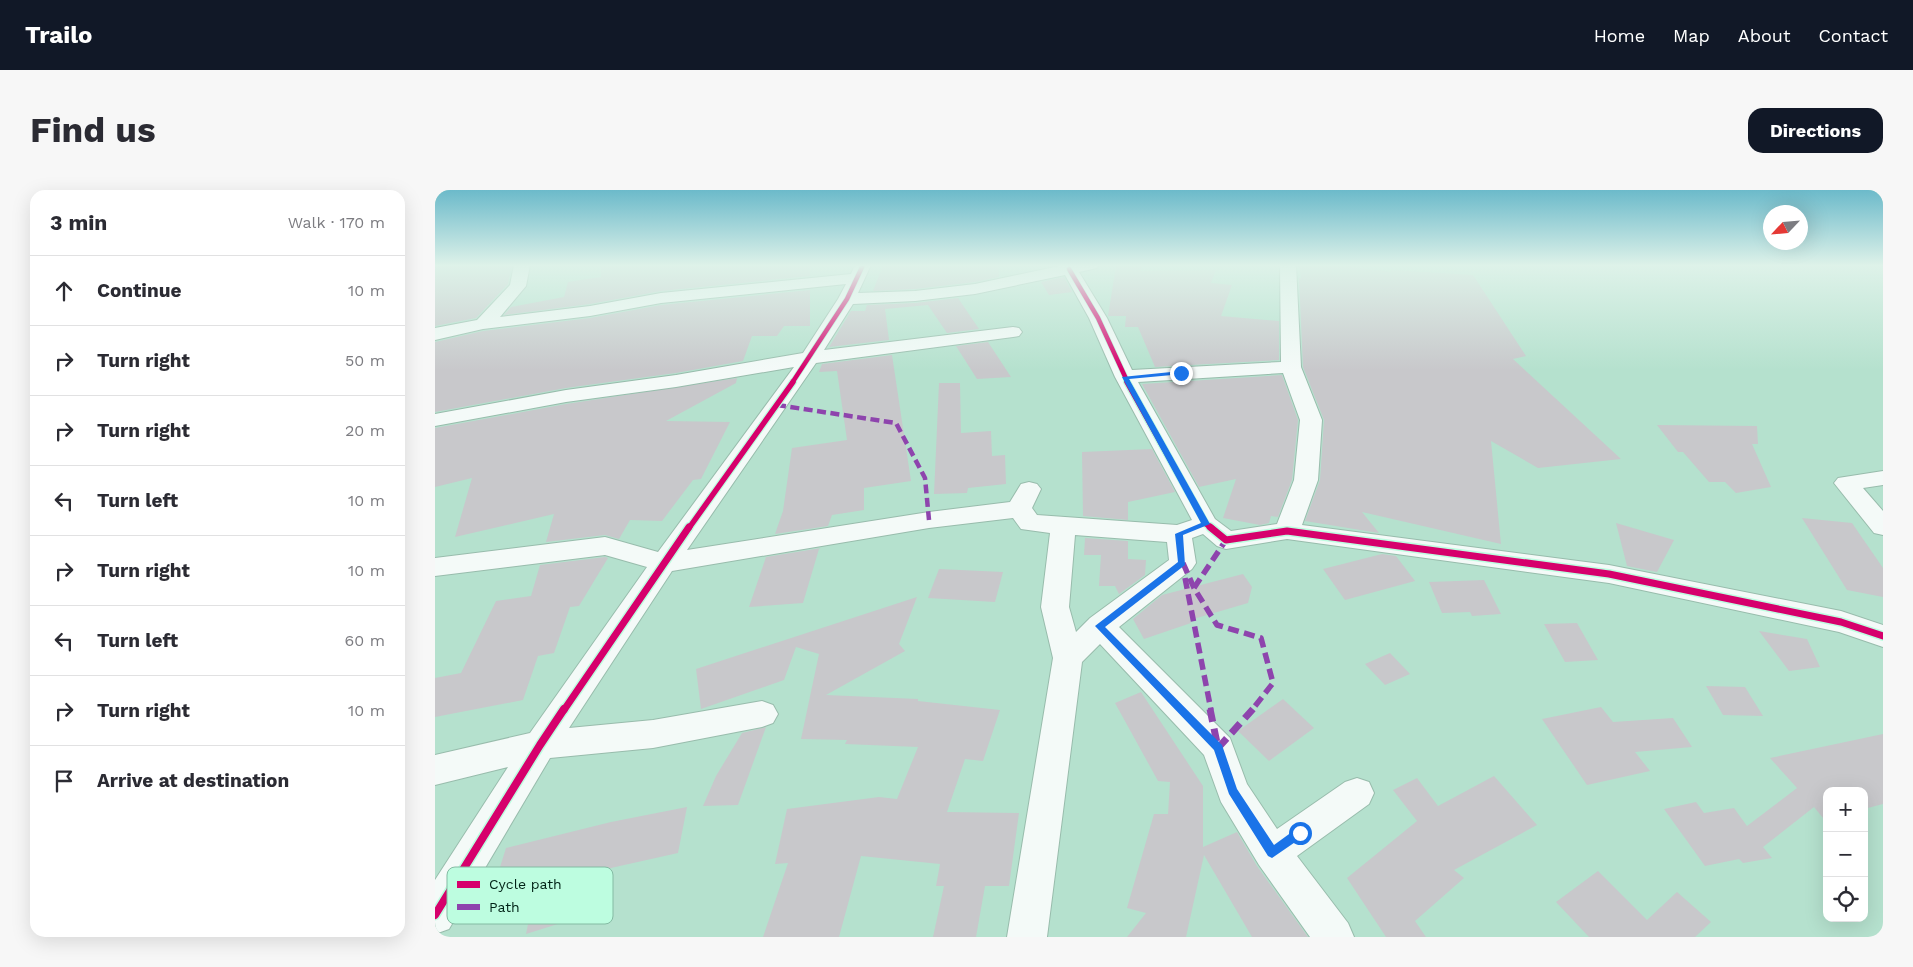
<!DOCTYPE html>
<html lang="en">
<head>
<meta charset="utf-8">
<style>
	body { margin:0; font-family:"Work Sans",sans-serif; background:#f7f7f7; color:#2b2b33 }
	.controls { position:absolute; right:15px; bottom:15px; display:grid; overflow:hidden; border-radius:10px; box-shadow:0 5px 20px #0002 }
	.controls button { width:45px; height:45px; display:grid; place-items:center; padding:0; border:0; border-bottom:1px solid #e1e1e2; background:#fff; color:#2b2b33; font:25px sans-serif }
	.compass { position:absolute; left:1328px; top:15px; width:45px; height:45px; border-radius:50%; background:#fff; box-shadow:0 5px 20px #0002; rotate:244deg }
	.stop { position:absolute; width:15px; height:15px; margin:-11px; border:4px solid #1a73e8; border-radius:50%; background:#fff }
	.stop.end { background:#1a73e8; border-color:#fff; box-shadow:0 1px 5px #0008 }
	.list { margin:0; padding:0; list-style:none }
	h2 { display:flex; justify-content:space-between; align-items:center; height:65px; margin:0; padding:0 20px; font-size:21px }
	h2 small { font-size:16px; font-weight:400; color:#7c7c81 }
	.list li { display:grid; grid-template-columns:32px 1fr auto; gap:15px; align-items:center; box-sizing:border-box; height:70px; padding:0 20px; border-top:1px solid #e1e1e2 }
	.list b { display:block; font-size:19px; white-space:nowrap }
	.list em { font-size:16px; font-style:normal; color:#7c7c81 }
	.icon { flex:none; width:28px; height:28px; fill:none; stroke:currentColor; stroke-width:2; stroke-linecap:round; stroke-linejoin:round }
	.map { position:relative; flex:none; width:1448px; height:747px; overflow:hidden; border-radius:15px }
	header { display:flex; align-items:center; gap:30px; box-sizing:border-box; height:70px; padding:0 25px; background:#111827; color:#fff }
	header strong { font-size:24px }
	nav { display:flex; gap:28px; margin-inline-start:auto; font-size:18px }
	.intro { display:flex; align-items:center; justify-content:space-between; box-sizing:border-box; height:120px; padding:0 30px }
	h1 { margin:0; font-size:35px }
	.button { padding:12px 22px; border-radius:15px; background:#111827; color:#fff; font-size:18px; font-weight:700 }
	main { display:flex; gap:30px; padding:0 30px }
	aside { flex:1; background:#fff; border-radius:15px; box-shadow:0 5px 20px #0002 }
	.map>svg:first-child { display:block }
	.building { fill:#c8c8cb }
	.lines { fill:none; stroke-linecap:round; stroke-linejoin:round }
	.street-casing { stroke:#98bcac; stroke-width:2 }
	.street { fill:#f4faf8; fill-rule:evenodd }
	.quiet-far2 { stroke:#8e44ad; stroke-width:4.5; stroke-dasharray:9 4.5; stroke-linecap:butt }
	.quiet-far1 { stroke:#8e44ad; stroke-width:5.5; stroke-dasharray:11 5.5; stroke-linecap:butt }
	.quiet { stroke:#8e44ad; stroke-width:7; stroke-dasharray:13 7; stroke-linecap:butt }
	.cycleway-far3-casing { stroke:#bdfde0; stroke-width:6 }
	.cycleway-far2-casing { stroke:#bdfde0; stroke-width:8 }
	.cycleway-far1-casing { stroke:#bdfde0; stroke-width:10 }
	.cycleway-casing { stroke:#bdfde0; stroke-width:11 }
	.cycleway-far3 { stroke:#d6006c; stroke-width:4.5 }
	.cycleway-far2 { stroke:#d6006c; stroke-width:5.5 }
	.cycleway-far1 { stroke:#d6006c; stroke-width:7 }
	.cycleway { stroke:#d6006c; stroke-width:8 }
	.route { fill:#1a73e8 }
	.key { fill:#bdfde0; stroke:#84bba3; stroke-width:1 }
	.key-label { font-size:14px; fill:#002216 }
</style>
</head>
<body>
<header>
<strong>Trailo</strong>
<nav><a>Home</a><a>Map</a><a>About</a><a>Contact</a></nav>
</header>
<div class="intro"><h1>Find us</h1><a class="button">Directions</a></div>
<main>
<aside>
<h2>3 min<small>Walk · 170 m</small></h2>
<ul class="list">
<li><svg class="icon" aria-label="ahead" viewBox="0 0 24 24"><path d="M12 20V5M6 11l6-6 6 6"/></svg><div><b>Continue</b></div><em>10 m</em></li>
<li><svg class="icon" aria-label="right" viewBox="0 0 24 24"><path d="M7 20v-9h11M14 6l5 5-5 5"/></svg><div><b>Turn right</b></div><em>50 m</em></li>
<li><svg class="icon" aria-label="right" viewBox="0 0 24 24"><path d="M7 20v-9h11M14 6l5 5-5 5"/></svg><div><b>Turn right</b></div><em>20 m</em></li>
<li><svg class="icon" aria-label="left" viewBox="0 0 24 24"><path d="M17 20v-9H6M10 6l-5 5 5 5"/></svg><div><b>Turn left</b></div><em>10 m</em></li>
<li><svg class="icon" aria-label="right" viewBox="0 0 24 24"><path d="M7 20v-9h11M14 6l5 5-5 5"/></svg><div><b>Turn right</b></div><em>10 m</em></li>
<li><svg class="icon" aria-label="left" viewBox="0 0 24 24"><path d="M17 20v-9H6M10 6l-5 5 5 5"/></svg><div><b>Turn left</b></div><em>60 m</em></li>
<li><svg class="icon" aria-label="right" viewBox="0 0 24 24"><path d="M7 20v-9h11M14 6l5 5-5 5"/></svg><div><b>Turn right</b></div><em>10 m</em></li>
<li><svg class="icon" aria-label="arrive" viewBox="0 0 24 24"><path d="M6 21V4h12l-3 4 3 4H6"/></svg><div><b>Arrive at destination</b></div></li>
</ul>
</aside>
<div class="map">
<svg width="1448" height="747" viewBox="0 0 1448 747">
	<rect width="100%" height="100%" fill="#b5e1ce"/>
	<g class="building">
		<path d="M0,75H77L73,94L41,128L0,136Z"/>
		<path d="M166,75H375V86L226,101L155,114L69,125L76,117L129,107L133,92L166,87Z"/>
		<path d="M448,75H563L564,87L540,92L480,99L438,101Z"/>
		<path d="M864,75H905L956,82V80L1038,85L1091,166L1078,169L1186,269L1103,278L1056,251L1066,354L927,322L944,343L870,331L885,290L889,230L868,177L864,88H866Z"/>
		<path d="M681,76L706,77V81L781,80L776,93L797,95L786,126L844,131V170L720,177L703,137H690L691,126H673Z"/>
		<path d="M629,87L637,102L614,105L606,92Z"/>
		<path d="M375,100V136H349L342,146H317L308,171L241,183L131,198L0,222V152L48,141L155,128L226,115Z"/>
		<path d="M523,108L544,139L512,143L493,115L450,119L454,150L394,157L416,121H430L432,115L480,113Z"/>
		<path d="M553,152L576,187L542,189L521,156Z"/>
		<path d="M457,165L476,291L429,298V320L397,325L393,336L340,344L348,321L357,258L412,250L402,181L384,182L387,174Z"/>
		<path d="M847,185L863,230L857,290L843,327L836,326L834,333L825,335L788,328L801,289L764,297L707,194Z"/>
		<path d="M302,188L301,193L231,231L295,232L266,289L258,290L227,331L195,330L184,349L170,345L111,352L119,324L20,347L37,288L0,297V238L131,214Z"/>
		<path d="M504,193H525L526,243L556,241L557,266L570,265L571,294L533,298L532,303L499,304Z"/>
		<path d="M1222,235L1322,236L1323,254H1317L1336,297L1301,303L1290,292H1274L1248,262H1243Z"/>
		<path d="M717,259L740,302L693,312V330L648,326L647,262Z"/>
		<path d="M1367,328L1417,333L1448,378V407L1412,400Z"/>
		<path d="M1181,333L1239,350L1222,382L1192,376Z"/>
		<path d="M650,348L693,351V369L711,370L710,385L684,404L680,396H664L666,365H649Z"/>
		<path d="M386,358L384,359L368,413L314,417L331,367Z"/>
		<path d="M947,364L961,366L980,391L910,410L888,379Z"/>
		<path d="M170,367L173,368L144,416L135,417L119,463L103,466L88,510L0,527V488L26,483L61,411L96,406L105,375Z"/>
		<path d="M504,379L568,382L560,412L493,408Z"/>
		<path d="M808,384L817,397L813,413L755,430L756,433L709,449L698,429L727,405Z"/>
		<path d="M1049,390L1066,424L1037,426L1035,422L1007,423L994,392Z"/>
		<path d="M482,407L464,454L470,461L391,505L483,509V511L565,520L548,571L530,569L512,622L584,623L574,696H550L541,747H498L509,696H501L505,674L426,666L404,747H328L353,673L340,674L352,619L444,607L462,609L483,557L410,554L412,550L366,549L384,464L361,457L349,490L266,519L261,479Z"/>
		<path d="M1142,433L1163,470L1130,472L1109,434Z"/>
		<path d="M1324,441L1372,449L1385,477L1354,481Z"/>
		<path d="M955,463L975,484L950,495L930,474Z"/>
		<path d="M1271,496L1310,497L1328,526L1288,525Z"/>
		<path d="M706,502L768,596V657L802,642L822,676L873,747H817L769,665L751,747H692L711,723L692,718L719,624H733L735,592L723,591L680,513Z"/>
		<path d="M848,509L879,538L834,571L803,541Z"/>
		<path d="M1166,517L1178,532L1238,528L1257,557L1200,562L1215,581L1152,595L1107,529Z"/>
		<path d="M331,537L303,615L268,616L281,586L307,543Z"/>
		<path d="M1448,544V614L1429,619V601H1392V628H1388L1379,617L1328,657L1337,668L1308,673L1304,669L1270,676L1229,619L1261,612L1269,623L1299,618L1312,636L1362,598L1335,568Z"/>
		<path d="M1059,586L1102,635L1019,680L1029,688L980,731L991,747H951L912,688L982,631L958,600L982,588L1003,616Z"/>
		<path d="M252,617L243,663L149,684L142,728L91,744L100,700L54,712L71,658L176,632Z"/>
		<path d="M1163,681L1212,730L1242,702L1276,732L1260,747H1154L1121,712Z"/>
	</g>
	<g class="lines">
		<defs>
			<g id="street">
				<path d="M79,75H95L91,96L65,127L155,116L226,103L416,84L420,75H436L423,103L480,101L540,94L629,75H664L662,78L644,82L672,128L697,180L846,172L845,75H861L866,177L887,230L883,290L867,335L1174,375L1406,421L1448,435V457L1404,442L1174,393L852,349L791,359L782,356L768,344L757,348L761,373L757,379L684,437L795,548L812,594L842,639L910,592L922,588L934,592L939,603L934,614L862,666L913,733L919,747H875L824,675L786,612L769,565L665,454L647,472L612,747H572L618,468L606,417L615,343L586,339L578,328L494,338L237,381L134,538L218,530L327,511L338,515L343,524L338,533L327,537L218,558L115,568L14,739L0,744V690L73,577L0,595V565L95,543L212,377L170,365L0,386V368L170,347L223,362L359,177L241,197L131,212L0,236V224L131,200L241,185L368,163L403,109L411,94L226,113L155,126L48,139L0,150V138L42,130L75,95ZM630,85L654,128L680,187L757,330L742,335L602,325L597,318L606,299L602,294L594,292L586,294L575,312L494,322L252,360L381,173L578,147L584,146L587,142L584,138L578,137L389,160L418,114L480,111L540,104ZM848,183L865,230L859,290L842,334L796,341L780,329L703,192ZM640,345L732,352L734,370L655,428L641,442L634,417Z"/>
				<path d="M1448,281V295L1428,298L1448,321V345L1439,343L1399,293L1403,288Z"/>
			</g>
		</defs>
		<use href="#street" class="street-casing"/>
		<use href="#street" class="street"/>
		<path class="quiet-far2" d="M342,215L461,233L490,288L494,330"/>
		<g class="quiet-far1">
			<path d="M748,373L759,398L782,435L826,448L838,493L817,520"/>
			<path d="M750,388L776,520"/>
			<path d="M759,398L791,350"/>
		</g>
		<g class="quiet">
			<path d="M775,519L783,558"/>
			<path d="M783,558L818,519"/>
		</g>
		<defs>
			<g id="cycleway-far3">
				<path d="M634,79L663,128L693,193"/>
				<path d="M357,193L412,109L428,75"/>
			</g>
			<g id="cycleway-far2">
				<path d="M692,192L771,334L777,338"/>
				<path d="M254,338L358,192"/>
			</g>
			<g id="cycleway-far1">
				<path d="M775,337L791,350L852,341L1174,384L1406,432L1448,446"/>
				<path d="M129,520L254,337"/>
			</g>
			<path id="cycleway" d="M0,725L105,555L129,519"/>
		</defs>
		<use href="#cycleway-far3" class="cycleway-far3-casing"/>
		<use href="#cycleway-far2" class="cycleway-far2-casing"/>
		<use href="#cycleway-far1" class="cycleway-far1-casing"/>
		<use href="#cycleway" class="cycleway-casing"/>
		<use href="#cycleway-far3" class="cycleway-far3"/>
		<use href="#cycleway-far2" class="cycleway-far2"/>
		<use href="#cycleway-far1" class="cycleway-far1"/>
		<use href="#cycleway" class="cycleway"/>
	</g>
	<linearGradient id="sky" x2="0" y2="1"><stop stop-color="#6cbaca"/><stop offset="0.42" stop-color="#def2e9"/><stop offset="1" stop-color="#def2e9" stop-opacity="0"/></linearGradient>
	<rect width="1448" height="180" fill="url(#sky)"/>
	<path class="route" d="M746,181L748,184L694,189L775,334L748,345L750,375L670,437L787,555L802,599L839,655L861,639L865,638L869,639L871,643L869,646L837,668L833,666L794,604L779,560L660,436L743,372L740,344L766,333L687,187Z"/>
	<rect x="12" y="677" width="166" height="57" rx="8" class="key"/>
	<rect x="22" y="691" width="23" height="7" fill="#d6006c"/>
	<rect x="22" y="714" width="23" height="6" fill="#8e44ad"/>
	<g class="key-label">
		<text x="54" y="699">Cycle path</text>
		<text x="54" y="722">Path</text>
	</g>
</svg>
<div class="controls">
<button>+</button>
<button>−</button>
<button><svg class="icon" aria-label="locate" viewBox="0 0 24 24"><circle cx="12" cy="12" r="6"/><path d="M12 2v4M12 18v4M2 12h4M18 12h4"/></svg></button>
</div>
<svg class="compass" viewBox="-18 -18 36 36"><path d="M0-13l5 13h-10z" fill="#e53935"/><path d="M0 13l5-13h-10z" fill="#7c7c81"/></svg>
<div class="stop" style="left:865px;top:643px"></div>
<div class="stop end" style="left:746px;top:183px"></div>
</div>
</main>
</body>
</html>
